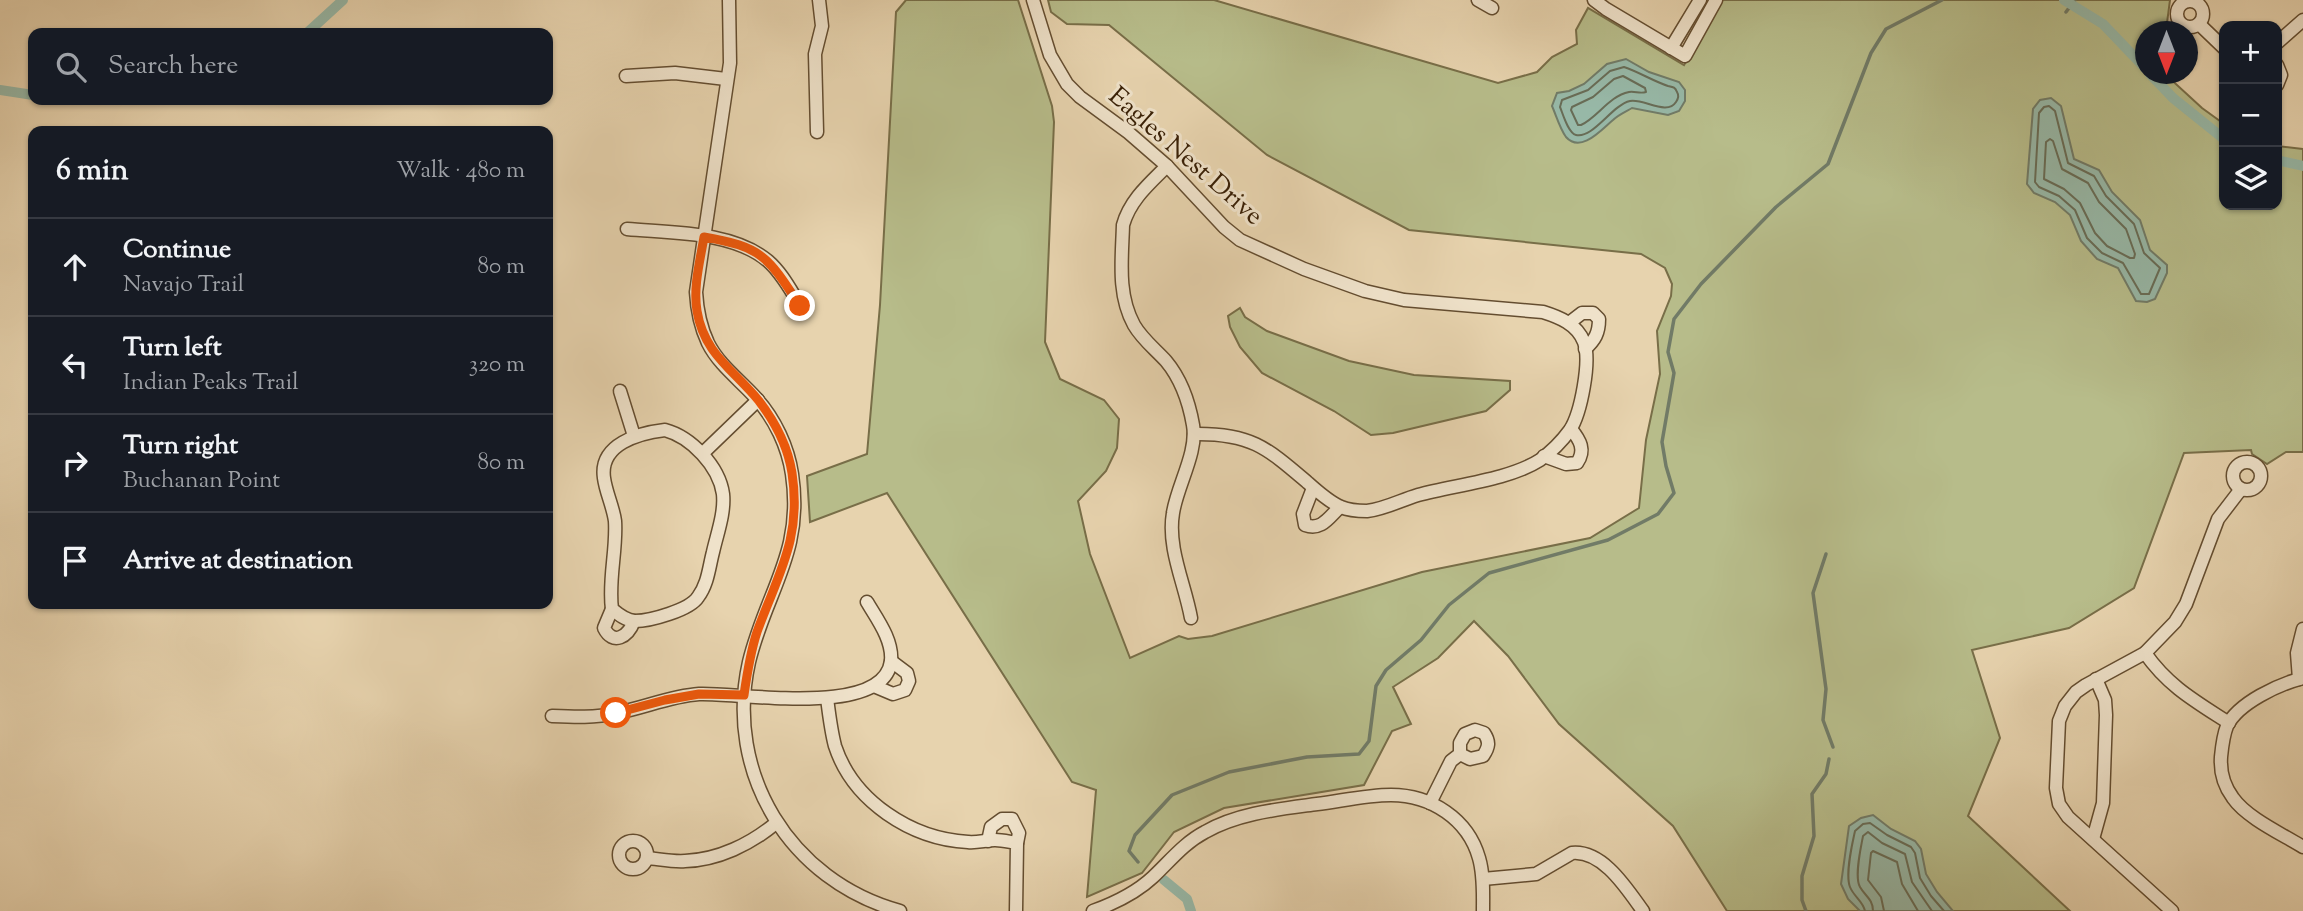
<!DOCTYPE html>
<html lang="en">
<head>
<meta charset="utf-8">
<style>
	body { margin:0; font-family:"Sorts Mill Goudy",serif; background:#242831; color:#f1f3f6 }
	.controls { position:absolute; right:21px; top:21px; display:grid; overflow:hidden; border-radius:14px; box-shadow:0 2px 5px #0004 }
	.controls button { width:63px; height:63px; display:grid; place-items:center; padding:0; border:0; border-bottom:2px solid #363941; background:#171b24; color:#f1f3f6; font:35px sans-serif }
	.compass { position:absolute; left:2135px; top:21px; width:63px; height:63px; border-radius:50%; background:#171b24; box-shadow:0 2px 5px #0004; rotate:180deg }
	.stop { position:absolute; width:21px; height:21px; margin:-16px; border:5px solid #ea580c; border-radius:50%; background:#fff }
	.stop.end { background:#ea580c; border-color:#fff; box-shadow:0 2px 7px #0008 }
	.list { margin:0; padding:0; list-style:none }
	h2 { display:flex; justify-content:space-between; align-items:center; height:91px; margin:0; padding:0 28px; font-size:30px }
	h2 small { font-size:23px; font-weight:400; color:#9ea1a6 }
	.list li { display:grid; grid-template-columns:46px 1fr auto; gap:21px; align-items:center; box-sizing:border-box; height:98px; padding:0 28px; border-top:2px solid #363941 }
	.list b { display:block; font-size:26px; white-space:nowrap }
	.list p { margin:0; font-size:23px; white-space:nowrap; color:#9ea1a6 }
	.list em { font-size:23px; font-style:normal; color:#9ea1a6 }
	.icon { flex:none; width:38px; height:38px; fill:none; stroke:currentColor; stroke-width:2; stroke-linecap:round; stroke-linejoin:round }
	.map { position:relative; flex:none; width:2303px; height:911px; overflow:hidden }
	.search { position:absolute; background:#171b24; box-shadow:0 2px 5px #0004; left:28px; top:28px; width:525px; height:77px; display:flex; align-items:center; gap:18px; box-sizing:border-box; padding:0 24px; border-radius:14px; color:#9ea1a6; font-size:26px }
	.panel { position:absolute; background:#171b24; box-shadow:0 2px 5px #0004; left:28px; top:126px; width:525px; height:483px; border-radius:14px }
	.map>svg:first-child { display:block }
	.green { fill:#b7bc8a; stroke:#786e48; stroke-width:2 }
	.water { fill:#97b8a7; stroke:#717b67; stroke-width:2 }
	.lines { fill:none; stroke-linecap:round; stroke-linejoin:round }
	.shore { stroke:#686c56; stroke-width:2 }
	.stream { stroke:#717b67; stroke-width:3.5 }
	.canal { stroke:#97b8a7; stroke-width:10 }
	.street-casing { stroke:#644d30; stroke-width:15 }
	.street { stroke:#efe2ca; stroke-width:12 }
	.route { stroke:#ea580c; stroke-width:9 }
	.labels { text-anchor:middle; dominant-baseline:central; stroke-width:6; stroke-linejoin:round; paint-order:stroke }
	.street-label { font-size:26px; fill:#392006; stroke:#efe2ca }
</style>
</head>
<body>
<div class="map">
<svg width="2303" height="911" viewBox="0 0 2303 911">
	<rect width="100%" height="100%" fill="#e7d3ae"/>
	<filter id="stains"><feTurbulence type="fractalNoise" baseFrequency=".00286" numOctaves="4"/><feColorMatrix values="0 0 0 0 .2 0 0 0 0 .09 0 0 0 0 .02 0 0 0 .5 -.17"/></filter>
	<radialGradient id="worn" r=".72"><stop offset=".6" stop-color="#630" stop-opacity="0"/><stop offset="1" stop-color="#630" stop-opacity=".3"/></radialGradient>
	<g class="green">
		<path d="M906,0H1018L1052,106L1054,122L1045,342L1060,379L1104,400L1119,419L1117,448L1106,471L1078,501L1090,554L1130,658L1179,636L1188,639L1212,636L1422,572L1590,538L1639,508L1646,440L1660,374L1657,331L1671,296L1672,284L1665,268L1641,254L1409,230L1267,155L1109,25L1067,24L1051,12L1048,0H1214L1498,83L1537,72L1552,57L1577,44L1576,30L1588,8L1684,65L1721,0H2170L2167,23L2157,31L2146,32V74H2165L2202,108L2224,124V205H2277V146L2303,149V452H2286L2267,464L2252,454L2251,450L2184,453L2134,588L2069,628L1972,650L2000,738L1968,816L2070,911H1727L1673,826L1559,724L1508,656L1474,621L1438,658L1393,687L1411,724L1392,731L1364,785L1224,808L1174,832L1142,873L1087,897L1096,790L1072,782L887,493L810,522L807,476L867,454L880,305L896,12Z"/>
		<path d="M1240,308L1245,317L1267,331L1349,361L1414,375L1510,381V390L1486,411L1393,433L1371,435L1334,411L1262,373L1240,347L1230,327L1228,316Z"/>
	</g>
	<g class="water">
		<path d="M1626,59L1649,72L1679,82L1685,90V101L1679,111L1668,115L1632,108C1625,112 1618,115 1613,120C1602,129 1581,154 1566,137C1560,129 1556,115 1552,106L1557,93L1569,91L1584,84L1607,64Z"/>
		<path d="M2051,98L2061,106L2074,159L2099,170L2112,192L2140,220L2150,250L2167,265V273L2155,299L2147,302L2136,301L2118,268L2097,259L2081,241L2070,215L2055,202L2034,193L2027,184L2033,109L2040,100Z"/>
		<path d="M1873,815L1891,829L1915,841L1921,849L1926,874L1937,892L1953,911H1860L1848,899L1841,884L1849,826L1861,818Z"/>
	</g>
	<g class="lines">
		<g class="shore">
			<path d="M1624,67C1639,72 1653,81 1668,86C1673,87 1675,87 1677,92C1679,95 1678,99 1676,102C1667,116 1643,98 1630,101C1612,105 1593,139 1576,135C1568,133 1563,114 1560,107L1562,100L1588,90L1610,71Z"/>
			<path d="M1623,76L1645,88L1646,92C1640,94 1635,91 1629,92C1609,96 1598,117 1581,125H1578L1571,110L1572,107L1593,97L1614,79Z"/>
			<path d="M2049,106L2055,111L2068,163L2094,176L2106,196L2134,224L2144,253L2160,268L2149,294H2141L2123,263L2102,253L2087,238L2075,210L2059,196L2039,187L2035,182L2039,113L2044,107Z"/>
			<path d="M2050,139L2053,141L2062,169L2088,183L2099,202L2126,229L2135,254L2134,258H2130L2107,246L2095,233L2080,203L2064,189L2044,179L2046,142Z"/>
			<path d="M1865,911C1863,901 1854,897 1850,887C1845,874 1852,845 1855,831L1863,824L1870,823L1887,835L1911,847L1915,853L1920,878L1931,896L1944,911"/>
			<path d="M1873,911C1873,899 1865,896 1860,887C1854,877 1861,847 1863,836L1868,832L1882,843L1905,854L1912,882L1932,911"/>
			<path d="M1884,911L1881,897L1868,880L1871,853L1873,851L1897,862L1902,884L1918,911"/>
		</g>
		<g class="stream">
			<path d="M2066,12L2075,0"/>
			<path d="M1826,554L1813,593L1826,689L1823,720L1833,747"/>
			<path d="M1138,862L1129,851L1135,835L1172,795L1229,772L1307,757L1359,754L1369,741L1376,686L1386,670L1421,640L1449,605L1489,573L1608,540L1658,514L1674,493L1666,466L1662,442L1674,373L1668,352L1674,319L1701,284L1776,207L1828,164L1871,53L1886,29L1942,0"/>
			<path d="M1806,911L1802,900V876L1814,836L1812,794L1826,774L1829,759"/>
		</g>
		<g class="canal">
			<path d="M2064,0L2103,24L2146,69"/>
			<path d="M307,33L343,0"/>
			<path d="M2150,74L2173,98L2224,139"/>
			<path d="M0,90L33,95"/>
			<path d="M2277,160L2303,166"/>
			<path d="M1164,880L1187,899L1191,911"/>
		</g>
		<defs>
			<g id="street">
				<path d="M729,0L730,63L696,292C697,310 700,326 708,343C719,365 740,380 756,398C775,419 788,447 792,474C804,553 766,591 749,662C724,773 790,881 900,911"/>
				<path d="M1033,0L1050,55L1067,84L1080,97L1129,133L1167,166L1224,227L1240,240L1304,269L1365,291L1404,300L1543,312C1559,317 1577,324 1584,342C1591,361 1581,413 1570,430C1562,441 1551,452 1540,460C1509,480 1454,485 1418,495C1401,500 1385,509 1367,511C1359,511 1348,510 1341,507C1329,502 1317,491 1307,482C1266,447 1250,433 1194,434"/>
				<path d="M1478,0L1492,8"/>
				<path d="M1594,0L1606,9L1685,56L1716,0"/>
				<circle cx="2190" cy="14" r="13"/>
				<path d="M2199,24L2224,48"/>
				<path d="M2277,43L2303,20"/>
				<path d="M1671,48L1700,0"/>
				<path d="M2277,65L2281,75L2277,85"/>
				<path d="M626,76L675,73L726,79"/>
				<path d="M817,132L815,54L822,26L819,0"/>
				<path d="M1167,166C1149,184 1130,200 1123,225C1122,259 1117,294 1134,325C1142,339 1155,349 1166,361C1181,379 1189,402 1193,425C1198,452 1177,486 1173,513C1167,548 1185,584 1191,618"/>
				<path d="M627,229C671,233 733,231 768,261C782,273 791,291 800,305"/>
				<path d="M1569,323L1582,313H1593L1599,319C1599,333 1595,340 1585,349"/>
				<path d="M620,391L634,436"/>
				<path d="M665,430C691,437 719,466 723,494C725,513 717,534 713,552C709,567 708,584 698,597C690,610 650,621 635,621C626,621 618,614 612,609C608,580 617,550 615,521C613,506 606,493 604,478C599,444 639,433 665,430Z"/>
				<path d="M703,453L758,400"/>
				<path d="M1544,456L1566,464L1577,463C1586,450 1580,440 1571,429"/>
				<circle cx="2247" cy="476" r="14"/>
				<path d="M1313,488L1303,514L1305,525C1322,531 1329,517 1340,507"/>
				<path d="M612,609L604,628C613,646 628,637 634,621"/>
				<path d="M2145,653C2168,686 2195,701 2229,723"/>
				<path d="M2303,678C2279,684 2238,703 2227,726C2223,736 2222,747 2221,757C2220,772 2224,786 2233,798C2247,818 2282,834 2303,847"/>
				<path d="M2299,679L2297,653L2303,629"/>
				<path d="M874,686L893,694L905,690L909,681L907,673L891,661"/>
				<path d="M827,698C829,714 831,731 835,746C853,801 911,839 968,842C977,843 986,840 995,840C1002,840 1010,842 1017,843L1016,911"/>
				<path d="M552,716C574,717 595,718 616,713C644,708 670,696 699,694C738,692 884,719 891,661C893,640 877,619 867,602"/>
				<path d="M1430,803L1451,761L1460,754L1470,759L1483,756C1489,747 1490,742 1484,733L1475,730L1465,734L1460,743V754"/>
				<path d="M2093,839L2103,803L2106,715L2105,700L2096,679"/>
				<circle cx="633" cy="855" r="14"/>
				<path d="M988,841L991,827L1002,819H1012L1019,833L1017,843"/>
				<path d="M647,858C659,859 673,862 685,861C718,860 751,844 776,823"/>
				<path d="M1483,879L1536,874L1572,853C1603,850 1627,889 1643,911"/>
				<path d="M1093,911C1115,903 1136,893 1153,877C1170,861 1184,843 1205,832C1238,813 1280,809 1317,804C1341,801 1367,795 1391,795C1431,795 1468,819 1479,858C1484,875 1483,894 1483,911"/>
				<path d="M2172,911L2068,817L2059,804L2056,788L2059,721L2065,706L2076,692L2086,685L2145,653L2175,622L2186,604L2218,519L2241,489"/>
			</g>
		</defs>
		<use href="#street" class="street-casing"/>
		<use href="#street" class="street"/>
	</g>
	<g class="lines">
		<path class="route" d="M616,713L665,700L699,694L744,695C747,674 750,653 757,632C778,574 802,539 792,473C788,447 775,422 759,401C734,370 704,354 697,311C693,287 700,261 704,237C763,247 768,257 800,306"/>
	</g>
	<g class="labels">
		<g class="street-label">
			<text transform="translate(1185 157) rotate(41)">Eagles Nest Drive</text>
		</g>
	</g>
	<rect width="100%" height="100%" filter="url(#stains)"/>
	<rect width="100%" height="100%" fill="url(#worn)"/>
</svg>
<div class="controls">
<button>+</button>
<button>−</button>
<button><svg class="icon" aria-label="layers" viewBox="0 0 24 24"><path d="M12 4l9 5-9 5-9-5zM3 14l9 5 9-5"/></svg></button>
</div>
<svg class="compass" viewBox="-18 -18 36 36"><path d="M0-13l5 13h-10z" fill="#e53935"/><path d="M0 13l5-13h-10z" fill="#9ea1a6"/></svg>
<div class="stop" style="left:616px;top:713px"></div>
<div class="stop end" style="left:800px;top:306px"></div>
<div class="search"><svg class="icon" aria-label="search" viewBox="0 0 24 24"><circle cx="10" cy="10" r="6"/><path d="M15 15l6 6"/></svg>Search here</div>
<section class="panel">
<h2>6 min<small>Walk · 480 m</small></h2>
<ul class="list">
<li><svg class="icon" aria-label="ahead" viewBox="0 0 24 24"><path d="M12 20V5M6 11l6-6 6 6"/></svg><div><b>Continue</b><p>Navajo Trail</p></div><em>80 m</em></li>
<li><svg class="icon" aria-label="left" viewBox="0 0 24 24"><path d="M17 20v-9H6M10 6l-5 5 5 5"/></svg><div><b>Turn left</b><p>Indian Peaks Trail</p></div><em>320 m</em></li>
<li><svg class="icon" aria-label="right" viewBox="0 0 24 24"><path d="M7 20v-9h11M14 6l5 5-5 5"/></svg><div><b>Turn right</b><p>Buchanan Point</p></div><em>80 m</em></li>
<li><svg class="icon" aria-label="arrive" viewBox="0 0 24 24"><path d="M6 21V4h12l-3 4 3 4H6"/></svg><div><b>Arrive at destination</b></div></li>
</ul>
</section>
</div>
</body>
</html>
